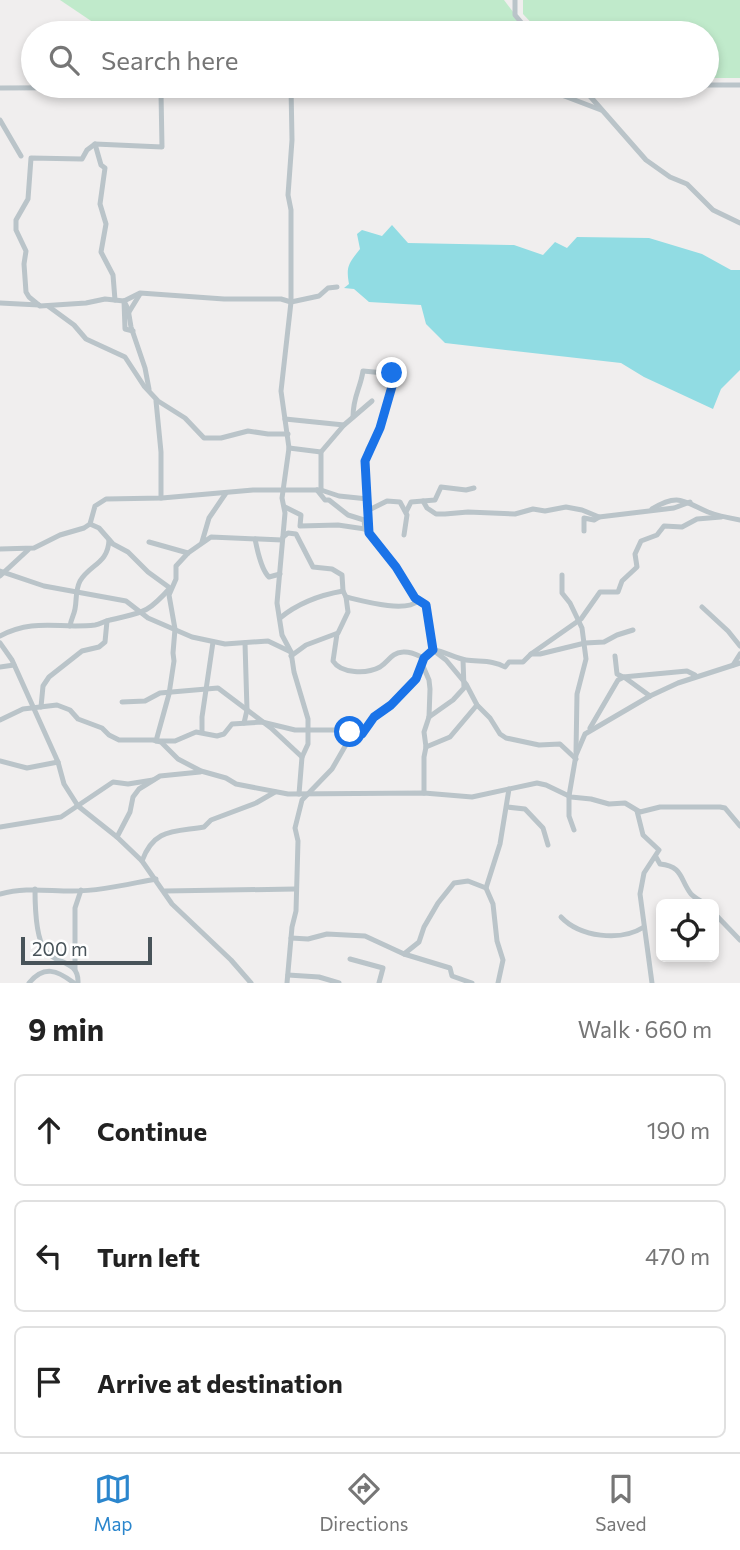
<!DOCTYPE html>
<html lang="en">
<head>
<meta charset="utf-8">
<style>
	body { margin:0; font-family:Commissioner,sans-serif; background:#f6f6f6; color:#222 }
	.controls { position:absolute; right:21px; bottom:21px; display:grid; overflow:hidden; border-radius:10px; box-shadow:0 4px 10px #0003 }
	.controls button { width:63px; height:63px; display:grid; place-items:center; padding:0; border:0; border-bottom:2px solid #e0e0e0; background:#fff; color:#222; font:35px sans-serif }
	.scale { position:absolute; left:21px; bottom:18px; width:131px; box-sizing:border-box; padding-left:7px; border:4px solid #485359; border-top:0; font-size:19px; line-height:24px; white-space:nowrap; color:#485359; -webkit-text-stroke:5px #fff; paint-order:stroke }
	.stop { position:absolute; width:21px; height:21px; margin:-16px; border:5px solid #1a73e8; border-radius:50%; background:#fff }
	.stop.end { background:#1a73e8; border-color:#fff; box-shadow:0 2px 7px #0008 }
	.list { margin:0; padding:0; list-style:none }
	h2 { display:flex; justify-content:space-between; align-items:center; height:91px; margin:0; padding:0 28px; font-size:30px }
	h2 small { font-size:23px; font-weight:400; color:#767676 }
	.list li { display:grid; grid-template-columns:46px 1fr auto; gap:21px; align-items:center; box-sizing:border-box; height:112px; margin:0 14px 14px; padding:0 14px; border:2px solid #e0e0e0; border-radius:10px }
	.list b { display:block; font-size:26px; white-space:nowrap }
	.list em { font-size:23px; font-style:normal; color:#767676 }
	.icon { flex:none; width:38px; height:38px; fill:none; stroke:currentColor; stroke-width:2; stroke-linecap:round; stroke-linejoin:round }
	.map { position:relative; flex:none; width:740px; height:983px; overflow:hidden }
	.search { position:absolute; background:#fff; box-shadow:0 4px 10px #0003; left:21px; right:21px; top:21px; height:77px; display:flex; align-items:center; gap:18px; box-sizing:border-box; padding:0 24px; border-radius:38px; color:#767676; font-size:26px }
	.sheet { height:469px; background:#fff }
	nav { display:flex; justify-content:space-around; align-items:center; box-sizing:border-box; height:98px; border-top:2px solid #e0e0e0; background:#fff; font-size:19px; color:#767676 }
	nav a { display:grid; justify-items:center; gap:4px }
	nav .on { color:#2b86cd }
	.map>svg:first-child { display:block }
	.green { fill:#c0eacb }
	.water { fill:#91dce3 }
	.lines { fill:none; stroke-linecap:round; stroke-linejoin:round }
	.minor { stroke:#bac4c9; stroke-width:5 }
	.route { stroke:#1a73e8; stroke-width:9 }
</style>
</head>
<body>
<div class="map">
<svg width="740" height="983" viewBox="0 0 740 983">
	<rect width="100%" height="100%" fill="#f0eeee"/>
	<g class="green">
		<path d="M60,0H504L529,33H109Z"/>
		<path d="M523,0H740V78H707V33H541L523,14Z"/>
	</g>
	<path class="water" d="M392,225L408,243L514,245L543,255L555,242L567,248L577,237L649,238L702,254L731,270H740V370L721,389L713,409L644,377L621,363L445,343L426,324L421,305L369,302L354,289L344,288L349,284C346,267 348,264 360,249L357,234L362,230L382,236Z"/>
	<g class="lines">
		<g class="minor">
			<path d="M515,0V15L530,33"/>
			<path d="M707,85H740"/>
			<path d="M538,86L601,110"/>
			<path d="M577,86H689"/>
			<path d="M581,86L646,160L670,177L687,184L713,210L740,223"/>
			<path d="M166,87L161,93L162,147L95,144L87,150L82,159L31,158L28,199L16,220V230L26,251L24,264L26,292L29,297L40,306L86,303L105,299L124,301L140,293L224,299H281L291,302L319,296L328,288L337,287"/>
			<path d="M291,87L292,140L288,195L291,210V302L281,391L289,448L282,498L285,513L277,603L282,635L291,652L294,672L308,719V744L302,757L299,794"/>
			<path d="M0,88L444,86"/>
			<path d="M0,120L21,156"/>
			<path d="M95,144L101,165L105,168L100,204L106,224L101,252L113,275L115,300"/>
			<path d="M124,301L128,309L131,327L145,368L149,389"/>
			<path d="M124,301L125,329L133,331"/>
			<path d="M0,303L39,305"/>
			<path d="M48,306L74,325L86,339L125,357L144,386L158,401L185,418L204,438H221L248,431L268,434H288"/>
			<path d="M129,312L140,294"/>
			<path d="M156,401L161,452V498"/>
			<path d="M353,417C353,396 360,390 363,371L395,374L380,428L368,449L365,461L369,533"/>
			<path d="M285,419L344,425"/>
			<path d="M289,448L321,452"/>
			<path d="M317,490L325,500H329L348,515L364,520L365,529L392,561L415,598L426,605L433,650L446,660L466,684L477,705L490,718L500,734L506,738L539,745L560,744L576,759"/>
			<path d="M321,490V452L344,425L372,401"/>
			<path d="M423,501L427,508L436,514H445L468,512L515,514L533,509L545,511L566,507L582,510L599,517"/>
			<path d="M285,507L301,515L300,526L338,525L365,529"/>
			<path d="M652,509C678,493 683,501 708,512C718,516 729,518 740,520"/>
			<path d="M369,510L387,501L400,502L407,515L404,535"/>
			<path d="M406,512L411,502L435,500L441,487L466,490L474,488"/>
			<path d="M584,531V518L594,520L599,517L674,508L690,502"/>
			<path d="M283,537L288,533L296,534L313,567L332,569L342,575L343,591L346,597C363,601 405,613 418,601"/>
			<path d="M255,539C257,549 261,570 269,577L280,574"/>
			<path d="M282,540L211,537L188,553L176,566V579L169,595L175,629L173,653L174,661L169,694L156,741H175L196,732L217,736L224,734L232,724L262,722L295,730H341L360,736"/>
			<path d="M149,542L188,553"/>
			<path d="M202,542L209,518L226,493"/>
			<path d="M0,549L34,548L60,535L84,528L90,524L95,506L106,499L162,498L253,490H321L339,496L368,499"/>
			<path d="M0,571L44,586L126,601L148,618L192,637L225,644L268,641L291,652"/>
			<path d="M562,575V593L570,603L582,628L586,659L577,694L576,752"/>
			<path d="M0,576L28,550"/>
			<path d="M702,607L728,631L740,646"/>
			<path d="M280,618C297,604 320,595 343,591"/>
			<path d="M70,626C71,619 74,615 75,609C77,599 75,591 80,581C90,564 108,564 109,540"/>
			<path d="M337,634L333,661C341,674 367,674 380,667C389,661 391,653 403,652C411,651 417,655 424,658"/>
			<path d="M0,636C35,618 58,629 95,625C101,624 104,621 110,620C142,612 146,615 170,588L148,572L128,552L113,544L99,528L90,524"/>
			<path d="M0,643L12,660L58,762L64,784L78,806L117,837L142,861L172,904L231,960L251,983"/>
			<path d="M531,654L581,619L600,592H618L622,581L637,567L635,554L641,541L657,535L664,526L682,527L697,519L721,517"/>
			<path d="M291,656L306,645L338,633L348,612L346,597"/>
			<path d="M615,656L617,674L623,677L687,671L695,675"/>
			<path d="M733,665L740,654"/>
			<path d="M423,666L429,680L430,689L429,717L424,732L426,747L424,757V793"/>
			<path d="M0,667L14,665"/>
			<path d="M122,702L145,701L160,693L218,688L271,728L302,757"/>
			<path d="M41,707L43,686L49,677L82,651L99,647L105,642L107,621"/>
			<path d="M429,717L453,700L464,688L463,660"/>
			<path d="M0,720L23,709L57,705L70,710L78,719L102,728L109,735L119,740H153L161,742L178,759L201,771L226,778L236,784L288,794L424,793L472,797L537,783L546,785L571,797L591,799L609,804L625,803L640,812L660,807H720L725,808L740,826"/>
			<path d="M244,723L247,710L245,643"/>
			<path d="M590,728L618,680L624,677L650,696"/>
			<path d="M202,732V717L213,642"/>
			<path d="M426,747L450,737L477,705"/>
			<path d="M0,761L27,768L58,762"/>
			<path d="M507,807L525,809L543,828L548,845"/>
			<path d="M637,811L643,835L659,850L644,873L640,894L652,983"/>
			<path d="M0,827L61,817L113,782L128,784L153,780"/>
			<path d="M574,830L569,816V796L576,755L585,734L650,696L678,683L740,663"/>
			<path d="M117,837L130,812L133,797L139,789L160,776L200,772"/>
			<path d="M656,857L660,864C683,866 680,880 691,894C695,898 701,901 705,904"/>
			<path d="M142,861C154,828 174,832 204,827L211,820L256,803L275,792"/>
			<path d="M35,889C35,904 36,938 45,950C55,965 79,959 78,983"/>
			<path d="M165,891L295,889"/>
			<path d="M0,894C25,887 47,891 72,891C101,891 128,884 156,879"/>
			<path d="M714,913L740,940"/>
			<path d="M561,917C580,937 620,942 644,927"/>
			<path d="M291,938L308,939L327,934L365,936L404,954L419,942L424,927L438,903L454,883L468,881L486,888"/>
			<path d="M404,954L450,968L452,976L472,983"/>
			<path d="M350,959L383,968L379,983"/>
			<path d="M75,969V908L81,890"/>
			<path d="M288,975L319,977L339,983"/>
			<path d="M29,983C44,965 57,970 74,983"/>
			<path d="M287,983L292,927L296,911L298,841L295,828L302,800L332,769L347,743L362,734L374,717L392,705L416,679L424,658L433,650C445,651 454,658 466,660C479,662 494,660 505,667L509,662H523L531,654H540L585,643L604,642L617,635L633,630"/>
			<path d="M498,983L503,960L497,941L493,904L486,888L500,844L509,789"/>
		</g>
	</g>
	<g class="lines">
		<path class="route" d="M350,732L362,734L374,717L391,705L416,679L424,658L433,650L426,605L415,598L396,567L369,533L365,461L380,428L395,376L392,373"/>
	</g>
</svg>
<div class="controls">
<button><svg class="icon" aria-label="locate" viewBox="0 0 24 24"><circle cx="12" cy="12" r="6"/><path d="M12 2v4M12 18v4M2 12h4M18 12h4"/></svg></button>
</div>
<div class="scale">200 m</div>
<div class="stop" style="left:350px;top:732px"></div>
<div class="stop end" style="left:392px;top:373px"></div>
<div class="search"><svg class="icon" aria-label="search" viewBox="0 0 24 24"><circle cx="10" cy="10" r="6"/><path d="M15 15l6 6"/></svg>Search here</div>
</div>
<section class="sheet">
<h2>9 min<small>Walk · 660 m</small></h2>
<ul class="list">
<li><svg class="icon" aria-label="ahead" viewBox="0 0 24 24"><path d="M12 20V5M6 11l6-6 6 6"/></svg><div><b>Continue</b></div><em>190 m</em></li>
<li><svg class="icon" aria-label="left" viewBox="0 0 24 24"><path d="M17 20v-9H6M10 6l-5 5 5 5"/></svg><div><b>Turn left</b></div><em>470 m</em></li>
<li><svg class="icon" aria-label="arrive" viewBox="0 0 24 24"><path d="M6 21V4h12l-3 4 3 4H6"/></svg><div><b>Arrive at destination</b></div></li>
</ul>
</section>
<nav>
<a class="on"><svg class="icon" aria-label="map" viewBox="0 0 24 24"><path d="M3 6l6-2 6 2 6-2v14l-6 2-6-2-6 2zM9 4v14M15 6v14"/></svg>Map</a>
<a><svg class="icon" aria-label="directions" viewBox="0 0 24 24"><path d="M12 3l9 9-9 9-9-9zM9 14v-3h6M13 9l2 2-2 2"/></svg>Directions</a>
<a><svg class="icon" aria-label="saved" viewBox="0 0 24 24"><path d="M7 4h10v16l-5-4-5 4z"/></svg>Saved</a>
</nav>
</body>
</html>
